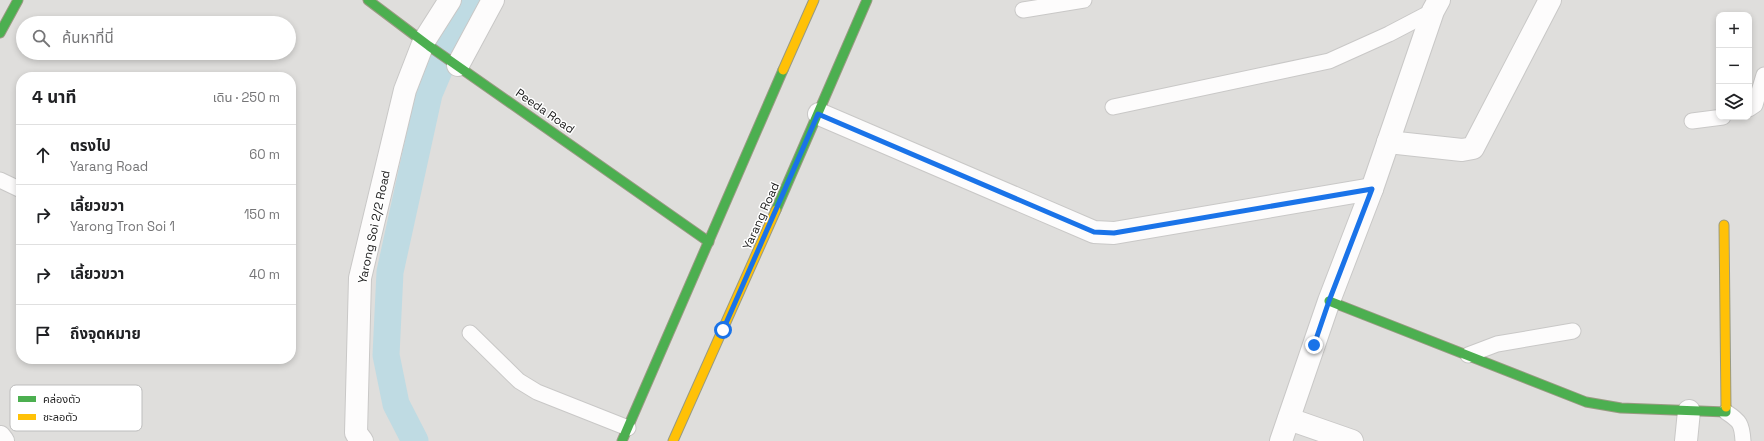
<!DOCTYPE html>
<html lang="th">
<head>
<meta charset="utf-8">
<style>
	body { margin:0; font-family:"Space Grotesk","Noto Sans Thai",sans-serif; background:#f2f2f2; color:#202124 }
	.controls { position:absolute; right:12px; top:12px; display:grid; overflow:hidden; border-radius:8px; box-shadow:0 2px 6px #0003 }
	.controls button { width:36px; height:36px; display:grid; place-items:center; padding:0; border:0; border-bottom:1px solid #e0e0e0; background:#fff; color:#202124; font:20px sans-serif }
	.stop { position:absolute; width:12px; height:12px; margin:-9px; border:3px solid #1a73e8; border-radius:50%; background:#fff }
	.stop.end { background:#1a73e8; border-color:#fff; box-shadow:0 1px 4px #0008 }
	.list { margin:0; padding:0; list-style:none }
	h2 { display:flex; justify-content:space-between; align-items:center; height:52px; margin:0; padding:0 16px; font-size:17px }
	h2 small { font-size:13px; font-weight:400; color:#757577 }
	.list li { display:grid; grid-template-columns:26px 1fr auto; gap:12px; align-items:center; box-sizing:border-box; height:60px; padding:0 16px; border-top:1px solid #e0e0e0 }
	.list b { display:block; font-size:15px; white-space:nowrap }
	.list p { margin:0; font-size:13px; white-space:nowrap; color:#757577 }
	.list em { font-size:13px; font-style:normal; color:#757577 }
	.icon { flex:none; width:22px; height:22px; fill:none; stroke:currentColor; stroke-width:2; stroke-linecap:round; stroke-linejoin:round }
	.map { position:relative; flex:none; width:1764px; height:441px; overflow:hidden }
	.search { position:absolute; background:#fff; box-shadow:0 2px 6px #0003; left:16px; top:16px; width:280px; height:44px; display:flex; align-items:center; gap:10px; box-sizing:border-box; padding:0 14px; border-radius:22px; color:#757577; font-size:15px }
	.panel { position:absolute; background:#fff; box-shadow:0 2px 6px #0003; left:16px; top:72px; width:280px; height:292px; border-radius:16px }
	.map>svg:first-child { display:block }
	.residential { fill:#dfdedc; fill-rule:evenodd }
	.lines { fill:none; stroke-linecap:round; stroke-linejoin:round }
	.canal { stroke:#bfdbe3; stroke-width:27 }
	.lane-casing { stroke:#c9c8c7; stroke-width:17 }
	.street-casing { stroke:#c9c8c7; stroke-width:24 }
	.fast-casing { stroke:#999a82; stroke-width:11 }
	.slow-casing { stroke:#999a82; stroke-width:11 }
	.lane { stroke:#fdfcfc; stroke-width:15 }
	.street { stroke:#fdfcfc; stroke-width:22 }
	.fast { stroke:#4caf50; stroke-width:9 }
	.slow { stroke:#ffc107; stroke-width:9 }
	.route { stroke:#1a73e8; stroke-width:5 }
	.labels { text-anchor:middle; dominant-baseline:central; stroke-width:3; stroke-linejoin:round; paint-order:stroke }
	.street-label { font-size:12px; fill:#222; stroke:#fff }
	.key { fill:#fff; stroke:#bdbdbd; stroke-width:1 }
	.key-label { font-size:11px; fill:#222 }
</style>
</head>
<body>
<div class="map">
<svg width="1764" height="441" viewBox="0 0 1764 441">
	<rect width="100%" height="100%" fill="#f0eeeb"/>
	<path class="residential" d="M0,0H1764V441H0ZM1719,15H1749V117H1719ZM23,23H289V53H23ZM21,77H291V359H21Z"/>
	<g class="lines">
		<path class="canal" d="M415,441L396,404L386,355L390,272L429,94L469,0"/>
		<defs>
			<g id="lane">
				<path d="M1023,10L1084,0"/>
				<path d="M1113,107L1329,61L1389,34L1433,11"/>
				<path d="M1749,109L1755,105L1764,75"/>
				<path d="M1692,121L1723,117"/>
				<path d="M0,180L21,190"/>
				<path d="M470,333L519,381L537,392L628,428"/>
				<path d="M1468,355L1497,344L1573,331"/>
				<path d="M1726,412C1740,421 1742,424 1743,441"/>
			</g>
			<g id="street">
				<path d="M458,65L493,0"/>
				<path d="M819,114L1094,232L1114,233L1372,189"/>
				<path d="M1388,142L1462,150L1473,148L1550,0"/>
				<path d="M1289,419L1352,441"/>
				<path d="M0,437L3,441"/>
				<path d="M362,441L356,433L360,278L405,90L424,41L450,0"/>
				<path d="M1281,441L1329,301L1372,189L1433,11L1439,0"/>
				<path d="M1686,441L1689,411"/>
			</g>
			<g id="fast">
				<path d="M368,0L429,46L709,242"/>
				<path d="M0,33L18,0"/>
				<path d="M776,210L867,0"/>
				<path d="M1329,301L1586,402L1621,408L1726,412V407"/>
				<path d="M622,441L783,70"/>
			</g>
			<g id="slow">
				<path d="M783,70L814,0"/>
				<path d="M1724,225L1726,407"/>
				<path d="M673,441L776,210"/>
			</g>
		</defs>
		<use href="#lane" class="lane-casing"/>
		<use href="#street" class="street-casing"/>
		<use href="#fast" class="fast-casing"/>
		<use href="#slow" class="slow-casing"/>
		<use href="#lane" class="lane"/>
		<use href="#street" class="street"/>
		<use href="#fast" class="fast"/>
		<use href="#slow" class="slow"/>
	</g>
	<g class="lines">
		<path class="route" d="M723,330L818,114L1094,232L1114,233L1372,189L1329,301L1314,345"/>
	</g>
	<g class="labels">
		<g class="street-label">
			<text transform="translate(545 111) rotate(35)">Peeda Road</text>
			<text transform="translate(761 216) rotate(-66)">Yarang Road</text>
			<text transform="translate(374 227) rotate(-78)">Yarong Soi 2/2 Road</text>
		</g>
	</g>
	<rect x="10" y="385" width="132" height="46" rx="6" class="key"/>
	<rect x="18" y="396" width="18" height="6" fill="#4caf50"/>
	<rect x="18" y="414" width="18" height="6" fill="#ffc107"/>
	<g class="key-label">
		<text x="43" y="403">คล่องตัว</text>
		<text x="43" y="421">ชะลอตัว</text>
	</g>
</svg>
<div class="controls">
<button>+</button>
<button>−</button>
<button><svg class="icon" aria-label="layers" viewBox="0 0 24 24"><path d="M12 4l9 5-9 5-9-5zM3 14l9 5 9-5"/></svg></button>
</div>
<div class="stop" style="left:723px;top:330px"></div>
<div class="stop end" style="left:1314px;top:345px"></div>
<div class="search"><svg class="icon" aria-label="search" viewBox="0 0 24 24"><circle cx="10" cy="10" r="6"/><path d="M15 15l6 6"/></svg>ค้นหาที่นี่</div>
<section class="panel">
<h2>4 นาที<small>เดิน · 250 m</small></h2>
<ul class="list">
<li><svg class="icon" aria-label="ahead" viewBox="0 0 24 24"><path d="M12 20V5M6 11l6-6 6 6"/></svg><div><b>ตรงไป</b><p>Yarang Road</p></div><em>60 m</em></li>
<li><svg class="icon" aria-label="right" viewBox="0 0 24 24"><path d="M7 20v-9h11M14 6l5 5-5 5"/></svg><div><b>เลี้ยวขวา</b><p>Yarong Tron Soi 1</p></div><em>150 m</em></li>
<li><svg class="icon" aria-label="right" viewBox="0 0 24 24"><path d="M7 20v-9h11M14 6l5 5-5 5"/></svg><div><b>เลี้ยวขวา</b></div><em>40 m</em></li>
<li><svg class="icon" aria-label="arrive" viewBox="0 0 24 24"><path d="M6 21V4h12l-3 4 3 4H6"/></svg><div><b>ถึงจุดหมาย</b></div></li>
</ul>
</section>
</div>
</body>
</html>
